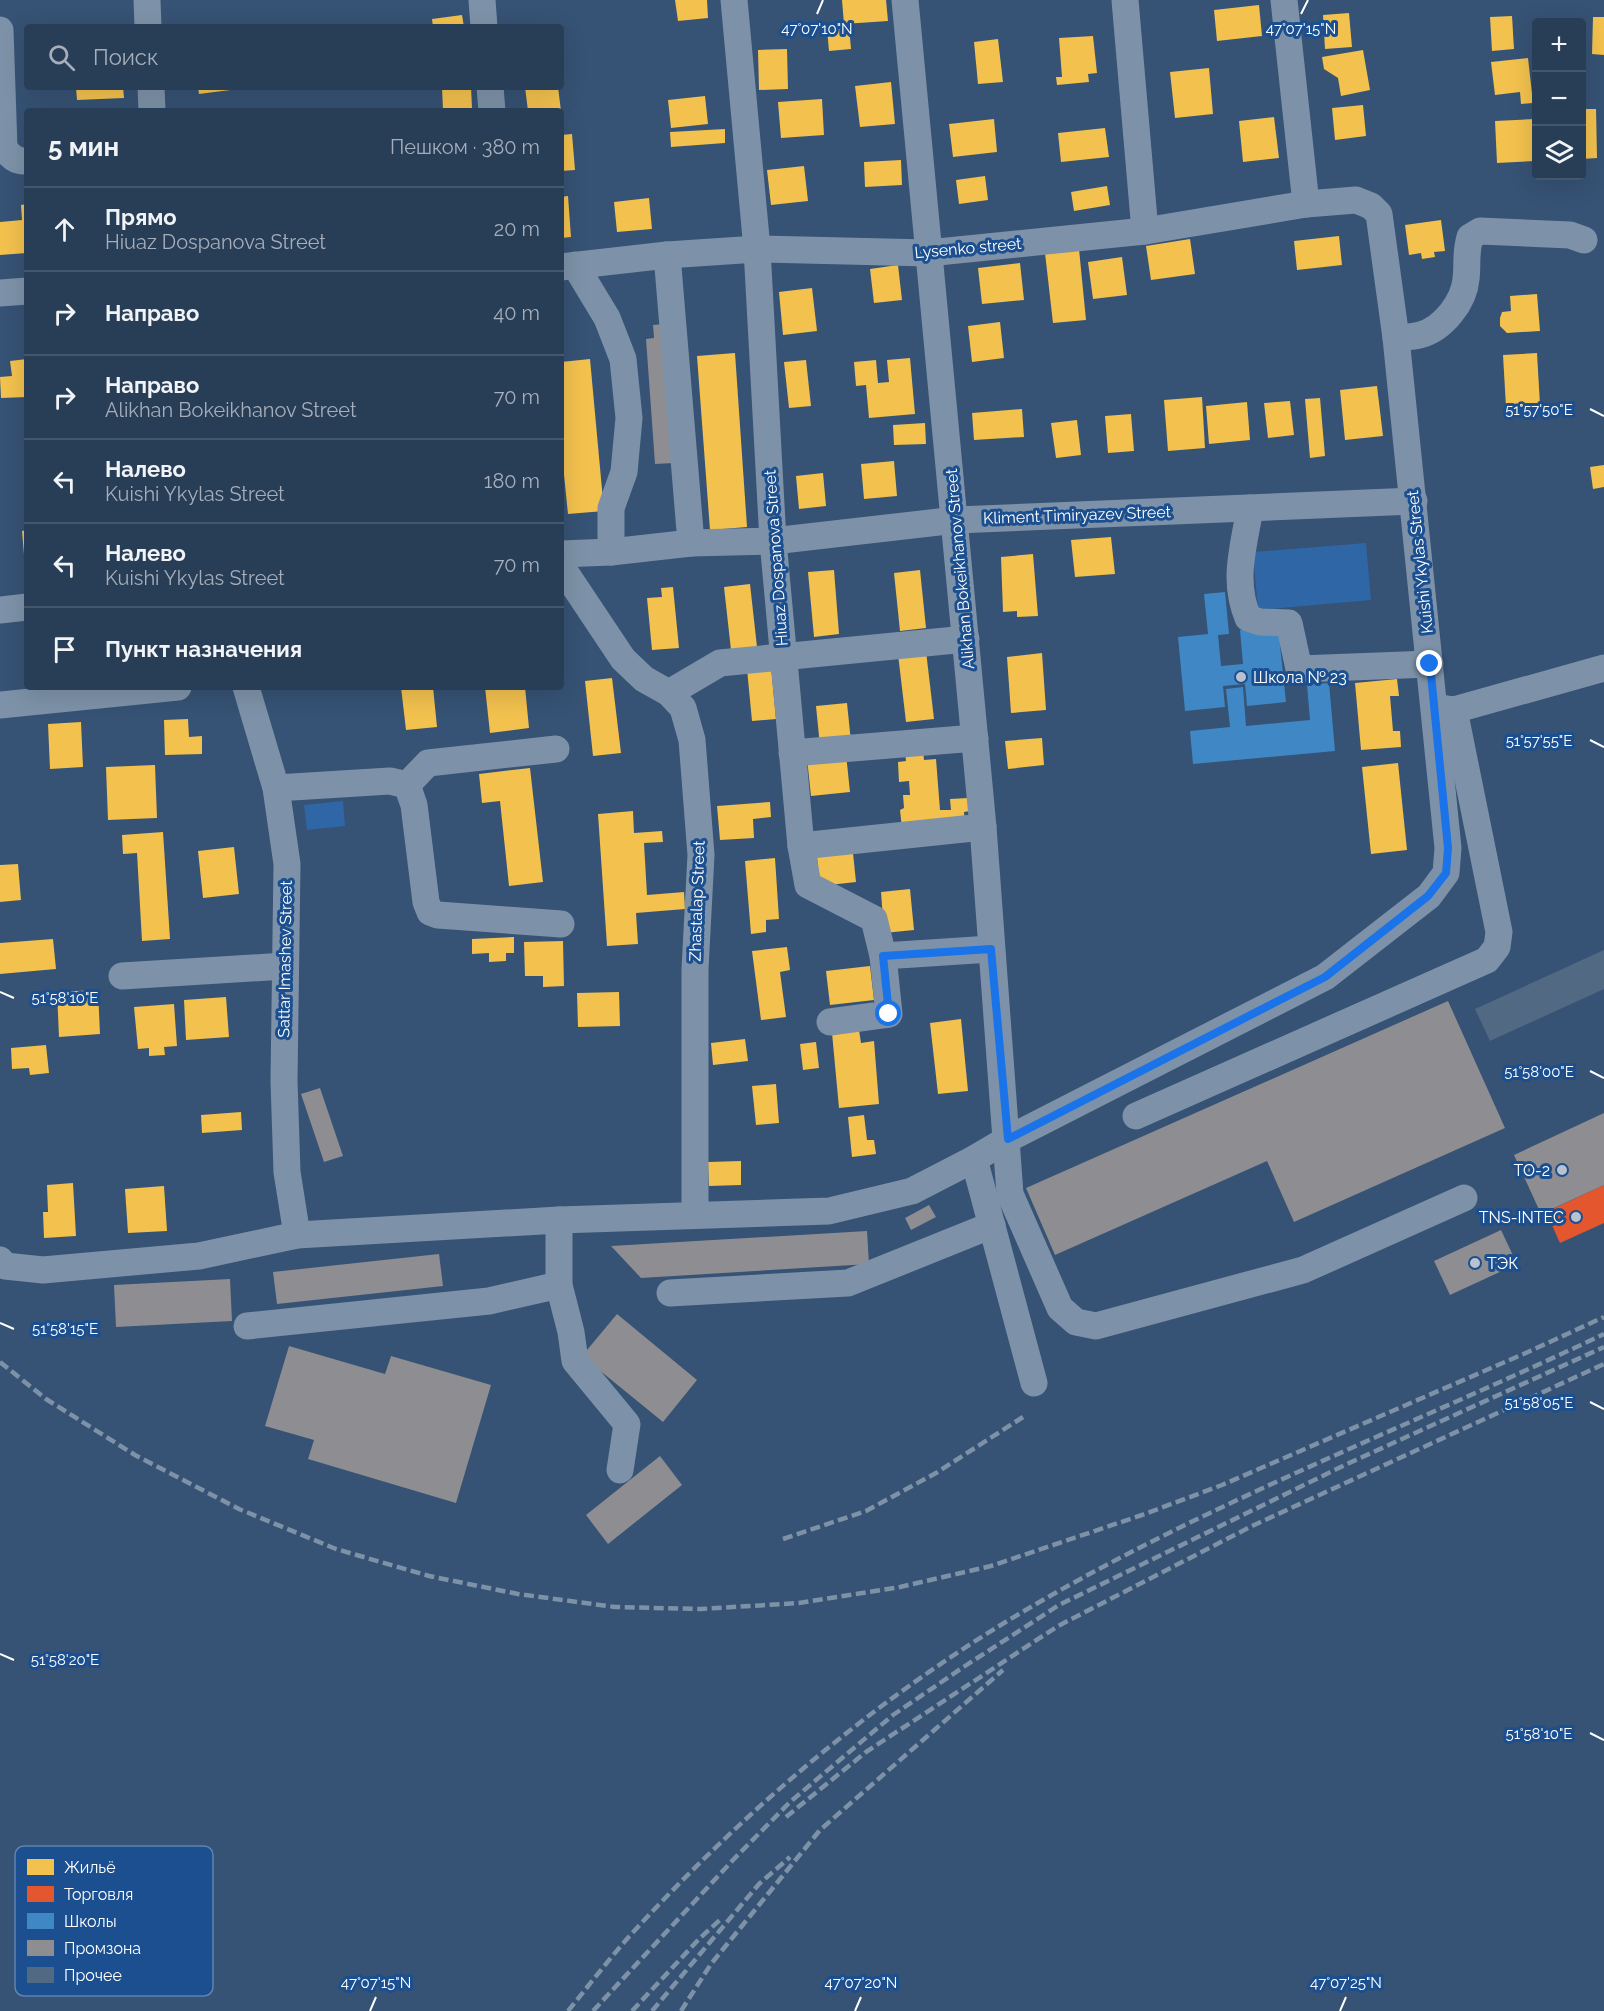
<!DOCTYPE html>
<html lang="ru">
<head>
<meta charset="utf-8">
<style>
	body { margin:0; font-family:Raleway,sans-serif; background:#344961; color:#f1f3f6 }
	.controls { position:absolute; right:18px; top:18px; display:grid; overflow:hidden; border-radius:6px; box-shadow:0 6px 24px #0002 }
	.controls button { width:54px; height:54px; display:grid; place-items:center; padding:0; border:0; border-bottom:2px solid #44576d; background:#283e57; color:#f1f3f6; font:30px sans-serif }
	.stop { position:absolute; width:18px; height:18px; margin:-14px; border:4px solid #1a73e8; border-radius:50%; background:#fff }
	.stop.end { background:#1a73e8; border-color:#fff; box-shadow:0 2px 6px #0008 }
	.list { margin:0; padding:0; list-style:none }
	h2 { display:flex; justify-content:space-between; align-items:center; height:78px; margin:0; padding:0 24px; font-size:26px }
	h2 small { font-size:20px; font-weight:400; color:#a5aeba }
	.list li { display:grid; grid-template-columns:39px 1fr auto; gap:18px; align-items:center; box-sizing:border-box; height:84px; padding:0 24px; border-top:2px solid #44576d }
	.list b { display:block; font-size:22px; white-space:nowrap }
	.list p { margin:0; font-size:20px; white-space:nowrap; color:#a5aeba }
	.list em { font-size:20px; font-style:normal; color:#a5aeba }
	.icon { flex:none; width:33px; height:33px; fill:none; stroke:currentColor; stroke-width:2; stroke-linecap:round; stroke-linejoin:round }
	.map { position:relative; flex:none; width:1604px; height:2011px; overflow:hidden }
	.search { position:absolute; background:#283e57; box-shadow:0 6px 24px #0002; left:24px; top:24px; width:540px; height:66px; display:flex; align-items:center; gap:15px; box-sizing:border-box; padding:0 21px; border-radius:6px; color:#a5aeba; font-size:22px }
	.panel { position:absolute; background:#283e57; box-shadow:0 6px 24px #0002; left:24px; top:108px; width:540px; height:582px; border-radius:6px }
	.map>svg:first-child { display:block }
	.green { fill:#2f66a5 }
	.homes { fill:#f2c14e }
	.shops { fill:#e4572e }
	.schools { fill:#3f88c5 }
	.industry { fill:#8d8d92 }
	.building { fill:#526984 }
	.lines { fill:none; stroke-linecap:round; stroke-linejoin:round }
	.minor { stroke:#7d92a8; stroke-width:27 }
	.rail { stroke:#7e92a7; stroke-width:4.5; stroke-dasharray:10 4.5; stroke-linecap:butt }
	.route { stroke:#1a73e8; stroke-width:8 }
	.ticks { fill:none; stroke:#fff; stroke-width:2 }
	.poi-dot { fill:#b9c2ce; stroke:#1b4f8f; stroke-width:2 }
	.labels { text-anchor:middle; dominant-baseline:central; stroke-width:6; stroke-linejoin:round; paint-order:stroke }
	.street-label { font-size:16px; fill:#fff; stroke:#1b4f8f }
	.poi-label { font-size:16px; fill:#fff; stroke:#1b4f8f; text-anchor:start }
	.key { fill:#1b4f8f; stroke:#5f84b1; stroke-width:1.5 }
	.key-label { font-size:16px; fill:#fff }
	.ticks-label { font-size:15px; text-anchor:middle; fill:#fff; stroke:#1b4f8f; stroke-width:6; stroke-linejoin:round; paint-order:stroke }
</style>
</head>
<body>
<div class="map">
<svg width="1604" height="2011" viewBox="0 0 1604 2011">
	<rect width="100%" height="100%" fill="#365274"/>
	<g class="green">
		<path d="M1366,543L1371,600L1258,610L1253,552Z"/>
		<path d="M343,801L345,826L307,830L304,805Z"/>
	</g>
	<g class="homes">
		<path d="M675,0H707L708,18L678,21Z"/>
		<path d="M842,0H886L888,21L844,24Z"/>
		<path d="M1259,5L1262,36L1217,41L1214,10Z"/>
		<path d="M1349,13L1352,47L1325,49L1323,15Z"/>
		<path d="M462,15L464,27H433L432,19Z"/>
		<path d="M1512,16L1514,49L1492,51L1490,17Z"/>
		<path d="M1593,17H1604V55L1592,54Z"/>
		<path d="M849,27L851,49L829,51L827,29Z"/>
		<path d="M1093,36L1097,73L1088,74L1089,82L1057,85L1056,77H1062L1059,38Z"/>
		<path d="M998,39L1003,82L978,84L974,42Z"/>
		<path d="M787,49L788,89L759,90L758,50Z"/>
		<path d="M1363,50L1370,90L1341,96L1338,78L1324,69L1322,57Z"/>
		<path d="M1528,58L1533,103L1521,104L1520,92L1495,95L1491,62Z"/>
		<path d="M1209,68L1213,114L1175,118L1170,72Z"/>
		<path d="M891,82L895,124L860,127L855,86Z"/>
		<path d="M76,87H123L124,98L77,100Z"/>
		<path d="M198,87H246V88L199,94Z"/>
		<path d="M442,87H471L472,108L443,110Z"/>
		<path d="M525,87H558L561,111H528Z"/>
		<path d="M705,96L708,124L671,128L668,100Z"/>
		<path d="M822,99L824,135L781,138L778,102Z"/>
		<path d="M1363,105L1366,136L1335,140L1332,108Z"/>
		<path d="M1582,109H1596L1597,158L1582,159Z"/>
		<path d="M1274,117L1279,158L1243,162L1239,121Z"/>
		<path d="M994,119L997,152L953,157L949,124Z"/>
		<path d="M1535,119L1536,161L1497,163L1495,121Z"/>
		<path d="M1105,128L1109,157L1061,162L1058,133Z"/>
		<path d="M725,129V143L671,147L670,132Z"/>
		<path d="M572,134L575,170L561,171V135Z"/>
		<path d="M901,160L902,185L865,187L864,162Z"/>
		<path d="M804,166L808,201L771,205L767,170Z"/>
		<path d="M985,176L988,200L959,204L956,180Z"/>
		<path d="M1107,186L1110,205L1074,211L1071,192Z"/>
		<path d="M568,196L571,237L561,238V197Z"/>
		<path d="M649,198L652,229L617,232L614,202Z"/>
		<path d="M27,204V253L0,255V222L22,220L21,205Z"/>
		<path d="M1441,220L1445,251L1434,252L1435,257L1422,259L1421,253L1409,255L1405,225Z"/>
		<path d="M1339,236L1342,265L1297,270L1294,241Z"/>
		<path d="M1190,239L1195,274L1151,280L1146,246Z"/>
		<path d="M1079,249L1086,320L1053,323L1045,253Z"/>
		<path d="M1122,257L1127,295L1093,299L1088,262Z"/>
		<path d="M1020,263L1024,300L982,304L978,268Z"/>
		<path d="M898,265L902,300L874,303L870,269Z"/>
		<path d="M812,288L817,331L783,335L779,292Z"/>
		<path d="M1537,294L1540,331L1507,333L1500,326V318L1502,312L1511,311L1510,296Z"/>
		<path d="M1000,322L1004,358L972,362L968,326Z"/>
		<path d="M735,353L747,527L710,530L697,356Z"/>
		<path d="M1537,353L1540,405L1506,407L1503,355Z"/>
		<path d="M910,358L915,414L869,418L866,385L856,386L854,362L876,360L878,383L889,382L887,360Z"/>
		<path d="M27,359V397L1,398L0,377L12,376L10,361Z"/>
		<path d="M590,359L604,511L568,514L561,445V362Z"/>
		<path d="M806,360L811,406L789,408L784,362Z"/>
		<path d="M1377,386L1383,436L1345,440L1340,390Z"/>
		<path d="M1202,397L1205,448L1168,451L1164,400Z"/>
		<path d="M1320,398L1325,456L1310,458L1305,399Z"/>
		<path d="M1290,401L1294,435L1268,438L1264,403Z"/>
		<path d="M1247,402L1250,440L1209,444L1206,406Z"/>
		<path d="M1022,409L1024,437L974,440L972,413Z"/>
		<path d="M1131,414L1134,451L1108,453L1105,416Z"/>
		<path d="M1077,420L1081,455L1056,458L1051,423Z"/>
		<path d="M925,423L926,444L894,445L893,425Z"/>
		<path d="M894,461L897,496L864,499L861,464Z"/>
		<path d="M1604,465V487L1593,489L1590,467Z"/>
		<path d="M823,473L826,506L799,509L796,476Z"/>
		<path d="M27,530V566H25L22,531Z"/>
		<path d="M1111,537L1115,574L1075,577L1071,540Z"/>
		<path d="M1033,554L1038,616L1017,617V611L1003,612L1001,557Z"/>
		<path d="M834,570L839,634L814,637L808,572Z"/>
		<path d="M920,570L926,628L900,631L894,573Z"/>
		<path d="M750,584L758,656L732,659L724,587Z"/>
		<path d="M673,587L679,648L652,650L647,598L662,597L661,588Z"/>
		<path d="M926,651L934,719L906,722L898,654Z"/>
		<path d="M1042,653L1046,710L1011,713L1007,657Z"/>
		<path d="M771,667L776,719L752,721L747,669Z"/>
		<path d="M612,678L621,753L593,756L585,681Z"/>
		<path d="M1397,679L1399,696H1390L1393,731H1400L1401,747L1361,750L1355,683Z"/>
		<path d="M401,687H433L437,727L406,730Z"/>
		<path d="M485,687H525L529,728L490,733Z"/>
		<path d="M847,703L851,742L820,746L816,706Z"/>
		<path d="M188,719L189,737L202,736V754L165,755L164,720Z"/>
		<path d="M81,722L83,767L50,769L48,724Z"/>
		<path d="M1042,738L1044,765L1008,769L1005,741Z"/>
		<path d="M923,750L924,760L936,759L940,810H951L950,799L968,798L970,811L964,812L965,823L902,828L900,810L904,808L903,795H910L909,781L899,782L898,762L906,761L905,752Z"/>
		<path d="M846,754L850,792L811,796L807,758Z"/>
		<path d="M1398,763L1407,850L1371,854L1362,767Z"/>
		<path d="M155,765L157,818L108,820L106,767Z"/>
		<path d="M530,768L543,882L509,886L500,801L482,803L479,774Z"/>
		<path d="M770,802L771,817L753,819L754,838L720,840L717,806Z"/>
		<path d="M633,811L634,833L662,831L663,842L644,843L647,895L684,892L685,909L636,913L638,944L607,946L598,814Z"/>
		<path d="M163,832L170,939L142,941L137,853L123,854L122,835Z"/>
		<path d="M234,847L239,894L203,898L198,851Z"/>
		<path d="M853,853L856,882L820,886L817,857Z"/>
		<path d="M775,858L779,919L766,920V932L751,934L745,861Z"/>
		<path d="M18,864L21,900L0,902V865Z"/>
		<path d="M910,889L914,930L884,933L881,892Z"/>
		<path d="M514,937V953H506V961L489,962V953L472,954V939Z"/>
		<path d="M53,939L56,969L0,974V943Z"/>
		<path d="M563,941L564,986L543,987V976H525L524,942Z"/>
		<path d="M787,947L790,970L780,972L786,1017L761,1020L752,951Z"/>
		<path d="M870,966L874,1000L830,1005L826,971Z"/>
		<path d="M98,990L100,1034L59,1037L57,992Z"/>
		<path d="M619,992L620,1026L578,1027L577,993Z"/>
		<path d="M226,997L229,1037L186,1040L184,1000Z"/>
		<path d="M174,1004L177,1046L164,1047L165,1055L149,1056V1048L138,1049L134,1007Z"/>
		<path d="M961,1019L968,1091L938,1094L930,1023Z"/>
		<path d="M859,1030L861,1043L874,1041L879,1104L839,1108L832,1033Z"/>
		<path d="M745,1039L748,1061L713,1065L711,1043Z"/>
		<path d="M816,1042L819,1068L803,1070L800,1044Z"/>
		<path d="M46,1045L49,1073L30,1075L29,1068L12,1069L11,1048Z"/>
		<path d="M776,1084L779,1123L756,1125L752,1086Z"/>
		<path d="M241,1112L242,1130L202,1133L201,1115Z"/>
		<path d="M864,1115L867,1140H874L876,1154L852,1157L848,1117Z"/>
		<path d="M741,1161V1185L709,1186L708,1162Z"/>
		<path d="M73,1183L76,1236L44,1238L43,1212H48L47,1185Z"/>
		<path d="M164,1186L167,1231L128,1233L125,1189Z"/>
	</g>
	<path class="shops" d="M1604,1185V1223L1560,1243L1546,1212Z"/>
	<g class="schools">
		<path d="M1225,592L1229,634L1218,635L1221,666L1243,664L1240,630L1278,626L1286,702L1247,706L1245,684L1223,686L1225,707L1185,711L1178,637L1208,634L1204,594Z"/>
		<path d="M1329,683L1335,751L1193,764L1190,731L1230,727L1226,689L1243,687L1246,726L1310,720L1307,685Z"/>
	</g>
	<g class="industry">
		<path d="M664,324L674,463L655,464L646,339L654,338L653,325Z"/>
		<path d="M1448,1001L1505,1128L1294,1222L1267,1161L1055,1255L1026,1188Z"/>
		<path d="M320,1088L343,1156L324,1162L301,1094Z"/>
		<path d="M1604,1113V1185L1541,1214L1514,1155Z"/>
		<path d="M929,1205L936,1217L911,1230L905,1218Z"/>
		<path d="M1501,1230L1517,1264L1450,1295L1434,1261Z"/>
		<path d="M867,1231L869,1264L641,1278L611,1246Z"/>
		<path d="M439,1254L443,1286L277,1304L273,1272Z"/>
		<path d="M230,1279L232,1321L116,1327L114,1285Z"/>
		<path d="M617,1314L697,1380L663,1422L582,1356Z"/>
		<path d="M289,1346L385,1374L391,1356L491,1385L456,1503L308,1459L314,1440L265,1426Z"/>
		<path d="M660,1456L682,1485L608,1544L586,1515Z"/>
	</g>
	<path class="building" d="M1604,950V989L1490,1041L1475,1009Z"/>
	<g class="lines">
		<g class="minor">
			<path d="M147,0L148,27"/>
			<path d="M482,0L484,27"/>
			<path d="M734,0L757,249L773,541L801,846L808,885L874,919L883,956L889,1014L830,1022"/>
			<path d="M905,0L983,827L1010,1194L1060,1308L1076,1322L1096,1326L1303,1270L1464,1198"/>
			<path d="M1125,0L1145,231"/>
			<path d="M1284,0L1306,204"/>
			<path d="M0,30L4,148C10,156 16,162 27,161"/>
			<path d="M151,87L152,111"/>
			<path d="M490,87L492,111"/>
			<path d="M667,255L691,543"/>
			<path d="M575,265L607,318L623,359L629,418L624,472L611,508V552"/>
			<path d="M0,293L27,291"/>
			<path d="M1396,338C1404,337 1412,337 1420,335C1443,329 1464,302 1466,279C1468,263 1465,254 1470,237L1480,231L1570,235L1584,240"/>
			<path d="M1250,508C1244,546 1232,580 1248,618L1260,622L1289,623L1299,669L1430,664"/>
			<path d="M561,554L611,552L691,543L773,541L956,520L1414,501"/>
			<path d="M561,566L623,659L644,679L669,693L683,708L692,740L701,855L695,969V1214"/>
			<path d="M0,610L27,607"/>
			<path d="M246,687L276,788L287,864L284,1081L287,1172L297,1235"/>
			<path d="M669,693L720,663L966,639"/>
			<path d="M0,705L178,687"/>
			<path d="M1438,708L1454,710L1604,668"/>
			<path d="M792,753L975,738"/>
			<path d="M407,785L428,763L556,749"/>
			<path d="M276,788L390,781L407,785L414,805L426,902L430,912L438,915L561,924"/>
			<path d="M801,846L983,827"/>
			<path d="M883,956L991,949"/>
			<path d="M122,976L285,966"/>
			<path d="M1136,1116L1487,960L1497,947L1499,932L1454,710"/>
			<path d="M974,1159L1034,1383"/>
			<path d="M559,1220V1285L571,1332L575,1361L627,1424L620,1470"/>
			<path d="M0,1260L5,1266L43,1270L199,1256L297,1235L559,1220L829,1211L912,1191L974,1159L1008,1139L1325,977L1429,896L1446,873L1448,848L1396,338L1379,214L1371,206L1356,200L1306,204L1145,231L928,253L757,249L667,255L561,267"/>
			<path d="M670,1293L848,1283L992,1225"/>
			<path d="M247,1326L489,1301L559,1285"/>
		</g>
		<g class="rail">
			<path d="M0,1362L46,1399L135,1455L239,1509L336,1549L429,1576L518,1594L615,1607L701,1609L799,1603L900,1587L991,1566L1142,1515L1222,1485L1528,1352L1604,1317"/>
			<path d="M783,1539L866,1511L936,1473L1023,1417"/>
			<path d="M786,1817L866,1752L1058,1626L1252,1526L1604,1364"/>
			<path d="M568,2011C590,1984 612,1955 636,1929C752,1803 887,1690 1036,1604C1217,1499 1415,1424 1604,1334"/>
			<path d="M593,2011L733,1860L790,1802L893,1715L965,1666L1059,1605L1347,1464L1604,1347"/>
			<path d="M632,2011L700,1938L722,1918"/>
			<path d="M652,2011L759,1884L790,1857"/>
			<path d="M681,2011L711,1964L820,1830L1003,1670"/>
		</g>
	</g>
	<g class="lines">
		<path class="route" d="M889,1014L883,956L991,949L1008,1139L1325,977L1428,896L1446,873L1448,848L1430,664"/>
	</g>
	<path class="ticks" d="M817,14L823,0M1301,14L1308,0M1590,409L1604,416M1590,740L1604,747M0,992L14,998M1590,1071L1604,1078M0,1323L14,1329M1590,1402L1604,1409M0,1654L14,1660M1590,1733L1604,1740M370,2011L376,1997M855,2011L861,1997M1340,2011L1346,1997"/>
	<g class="poi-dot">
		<circle cx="1241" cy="677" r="6"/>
		<circle cx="1562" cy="1170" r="6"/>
		<circle cx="1576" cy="1217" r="6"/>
		<circle cx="1475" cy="1263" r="6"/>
	</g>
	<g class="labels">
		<g class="street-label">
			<text transform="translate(968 248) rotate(-5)">Lysenko street</text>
			<text transform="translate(1077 515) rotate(-2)">Kliment Timiryazev Street</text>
			<text transform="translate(776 558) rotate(-94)">Hiuaz Dospanova Street</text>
			<text transform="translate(1420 562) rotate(-96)">Kuishi Ykylas Street</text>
			<text transform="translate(960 569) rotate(-95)">Alikhan Bokeikhanov Street</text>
			<text transform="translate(697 901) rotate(-88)">Zhastalap Street</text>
			<text transform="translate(285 959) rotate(-89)">Sattar Imashev Street</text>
		</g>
		<g class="poi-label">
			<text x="1253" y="677">Школа № 23</text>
			<text x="1550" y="1170" text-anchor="end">ТО-2</text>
			<text x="1564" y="1217" text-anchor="end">TNS-INTEC</text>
			<text x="1487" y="1263">ТЭК</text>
		</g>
	</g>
	<rect x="15" y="1846" width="198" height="150" rx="9" class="key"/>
	<rect x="27" y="1859" width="27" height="16" fill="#f2c14e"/>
	<rect x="27" y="1886" width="27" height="16" fill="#e4572e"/>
	<rect x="27" y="1913" width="27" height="16" fill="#3f88c5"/>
	<rect x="27" y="1940" width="27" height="16" fill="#8d8d92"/>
	<rect x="27" y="1967" width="27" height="16" fill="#526984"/>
	<g class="key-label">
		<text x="64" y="1873">Жильё</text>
		<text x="64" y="1900">Торговля</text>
		<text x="64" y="1927">Школы</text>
		<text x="64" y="1954">Промзона</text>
		<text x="64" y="1981">Прочее</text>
	</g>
	<g class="ticks-label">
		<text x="817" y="34">47°07'10"N</text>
		<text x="1301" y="34">47°07'15"N</text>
		<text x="1539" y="415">51°57'50"E</text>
		<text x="1539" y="746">51°57'55"E</text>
		<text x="65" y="1003">51°58'10"E</text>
		<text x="1539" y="1077">51°58'00"E</text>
		<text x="65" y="1334">51°58'15"E</text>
		<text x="1539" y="1408">51°58'05"E</text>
		<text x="65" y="1665">51°58'20"E</text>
		<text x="1539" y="1739">51°58'10"E</text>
		<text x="376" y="1988">47°07'15"N</text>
		<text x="861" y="1988">47°07'20"N</text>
		<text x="1346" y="1988">47°07'25"N</text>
	</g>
</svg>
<div class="controls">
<button>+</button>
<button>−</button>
<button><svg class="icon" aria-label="layers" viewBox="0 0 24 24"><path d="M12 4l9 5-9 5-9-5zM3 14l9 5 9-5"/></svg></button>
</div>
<div class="stop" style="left:889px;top:1014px"></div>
<div class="stop end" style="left:1430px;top:664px"></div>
<div class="search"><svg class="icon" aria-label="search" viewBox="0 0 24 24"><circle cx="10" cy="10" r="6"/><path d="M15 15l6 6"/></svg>Поиск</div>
<section class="panel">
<h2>5 мин<small>Пешком · 380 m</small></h2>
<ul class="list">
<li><svg class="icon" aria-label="ahead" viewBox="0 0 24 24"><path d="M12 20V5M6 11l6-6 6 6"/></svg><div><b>Прямо</b><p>Hiuaz Dospanova Street</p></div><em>20 m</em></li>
<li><svg class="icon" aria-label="right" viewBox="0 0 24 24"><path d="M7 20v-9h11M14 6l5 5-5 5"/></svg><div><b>Направо</b></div><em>40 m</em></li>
<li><svg class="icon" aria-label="right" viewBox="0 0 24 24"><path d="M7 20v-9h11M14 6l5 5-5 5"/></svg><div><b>Направо</b><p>Alikhan Bokeikhanov Street</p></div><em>70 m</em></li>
<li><svg class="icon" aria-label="left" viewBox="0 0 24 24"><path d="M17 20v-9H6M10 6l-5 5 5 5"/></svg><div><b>Налево</b><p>Kuishi Ykylas Street</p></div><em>180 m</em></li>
<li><svg class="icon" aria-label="left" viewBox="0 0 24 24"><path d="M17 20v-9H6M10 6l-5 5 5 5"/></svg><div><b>Налево</b><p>Kuishi Ykylas Street</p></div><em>70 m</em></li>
<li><svg class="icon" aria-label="arrive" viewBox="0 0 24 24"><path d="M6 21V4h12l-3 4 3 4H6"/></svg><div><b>Пункт назначения</b></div></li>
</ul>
</section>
</div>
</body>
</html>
